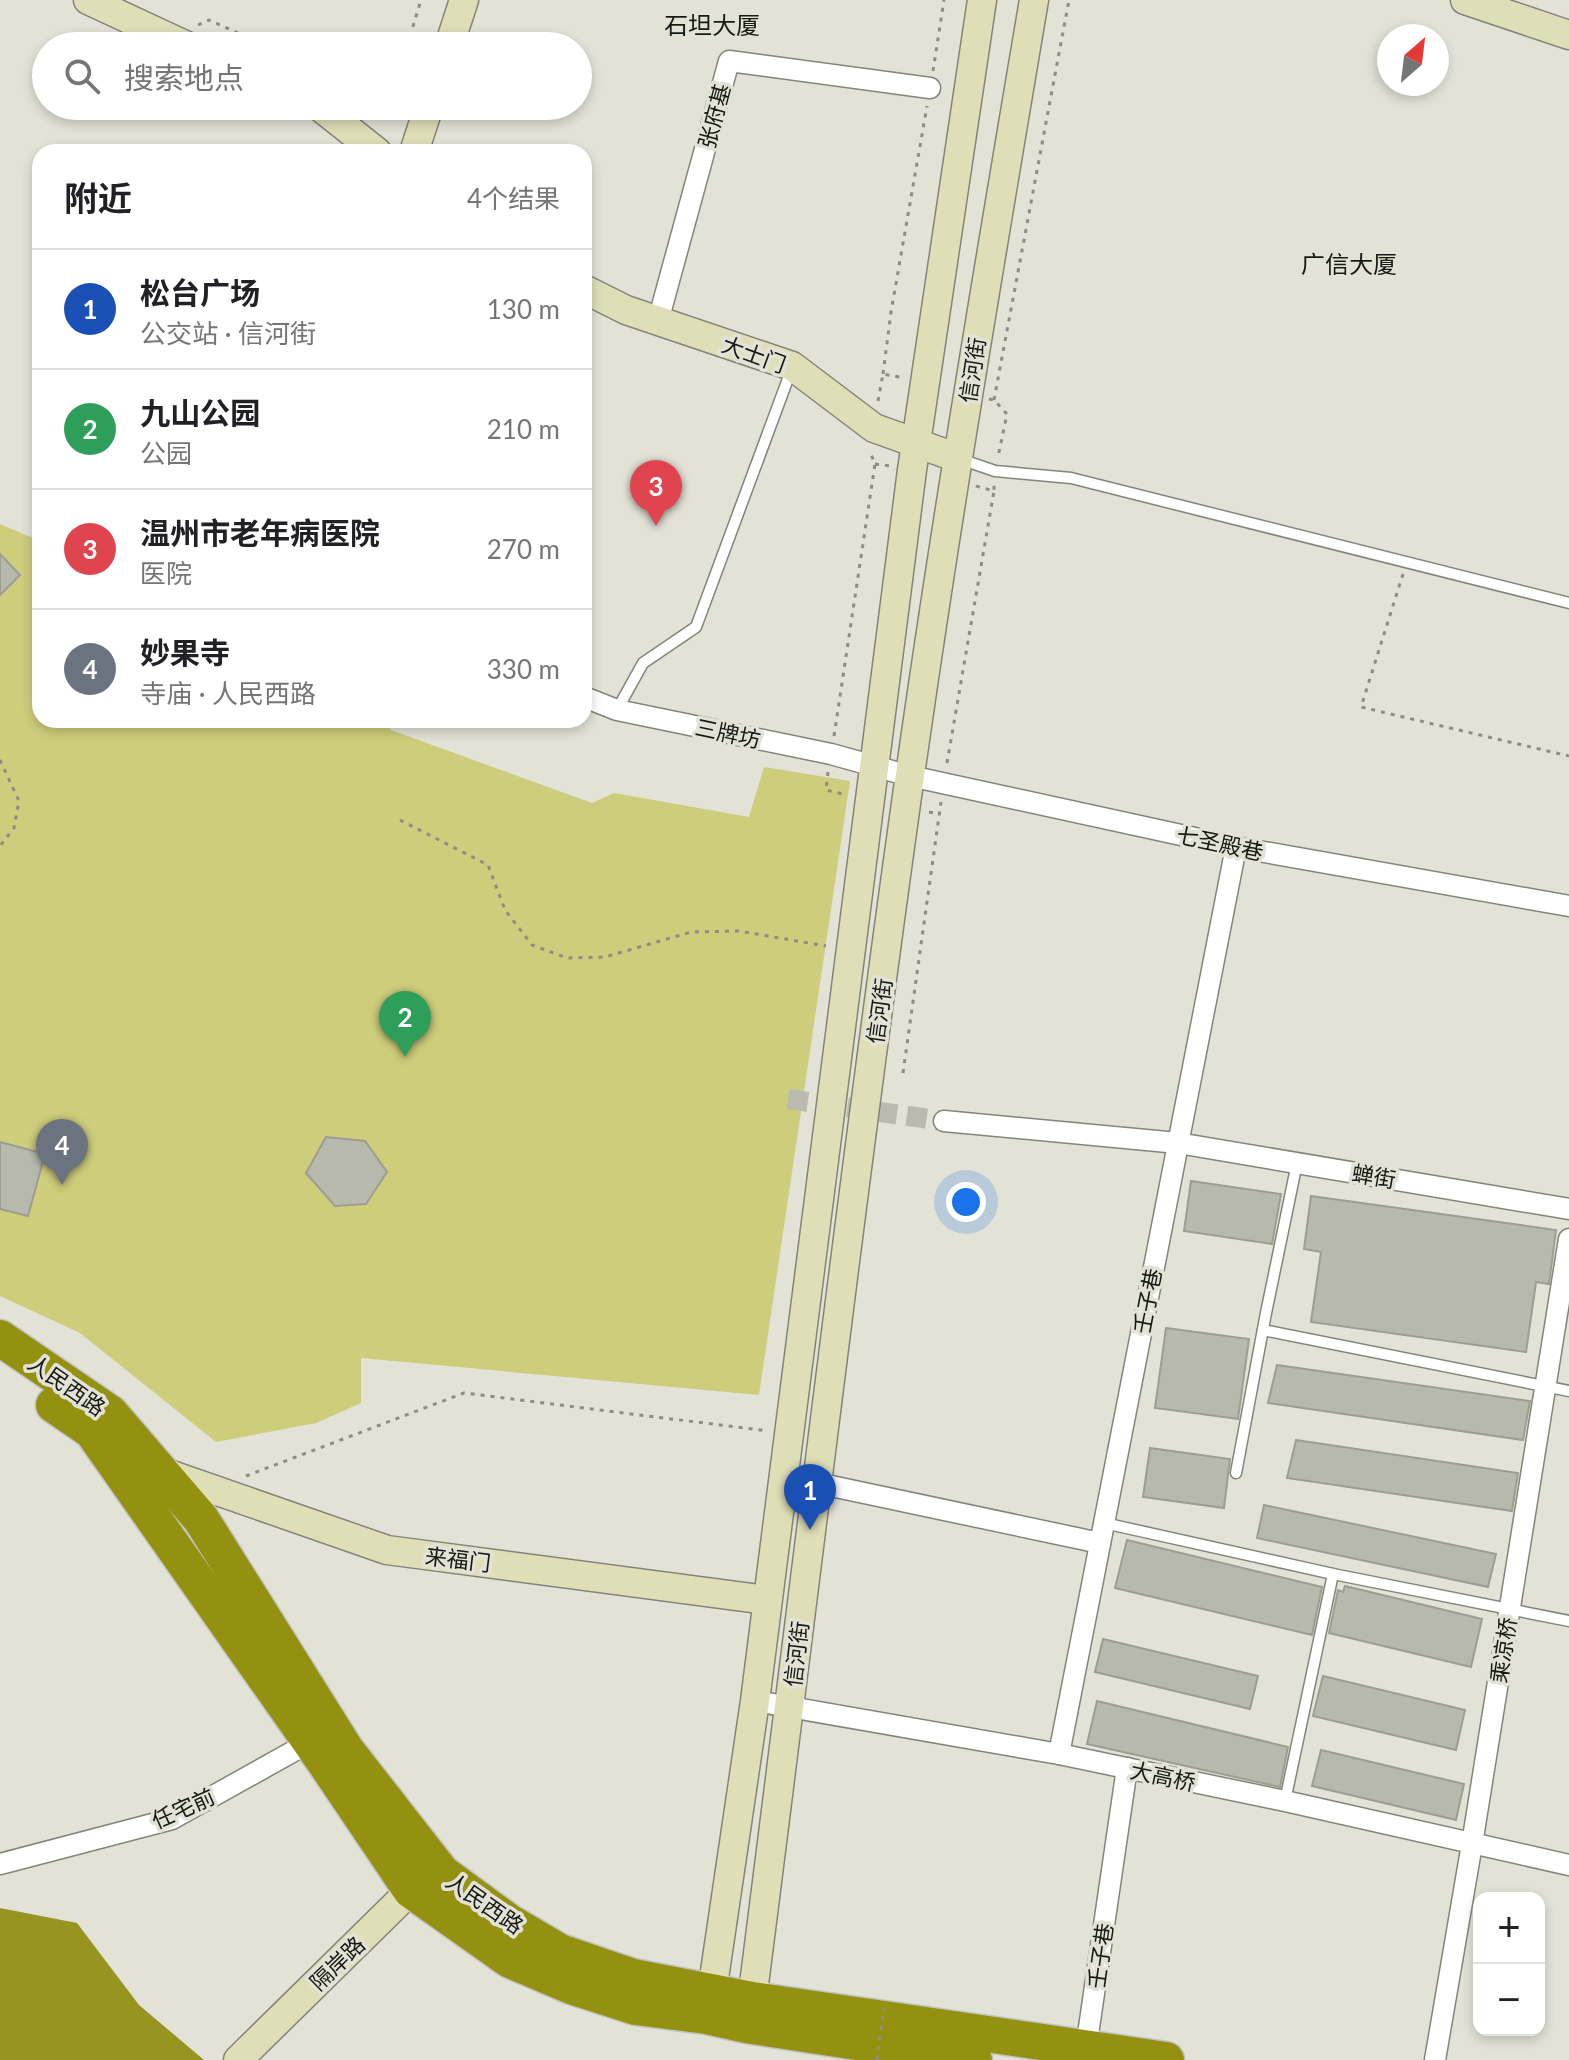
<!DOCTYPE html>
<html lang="zh">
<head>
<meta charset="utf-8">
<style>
	body { margin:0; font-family:Lato,"Noto Sans SC",sans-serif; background:#f2f2f2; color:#202124 }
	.controls { position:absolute; right:24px; bottom:24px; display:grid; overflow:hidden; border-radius:16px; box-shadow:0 4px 12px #0003 }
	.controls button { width:72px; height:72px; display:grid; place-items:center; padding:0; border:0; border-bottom:2px solid #e0e0e0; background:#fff; color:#202124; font:40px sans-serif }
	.compass { position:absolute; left:1377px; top:24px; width:72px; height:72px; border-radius:50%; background:#fff; box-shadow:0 4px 12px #0003; rotate:28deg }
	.you { position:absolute; left:966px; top:1202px; width:28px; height:28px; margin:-20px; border:6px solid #fff; border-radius:50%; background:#1a73e8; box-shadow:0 0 0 12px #1a73e833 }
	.badge { display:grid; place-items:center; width:52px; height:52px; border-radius:50%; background:#d93025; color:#fff; font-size:26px; font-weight:700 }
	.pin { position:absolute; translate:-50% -66px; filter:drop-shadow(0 2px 4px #0008) }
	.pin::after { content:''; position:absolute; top:42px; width:28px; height:24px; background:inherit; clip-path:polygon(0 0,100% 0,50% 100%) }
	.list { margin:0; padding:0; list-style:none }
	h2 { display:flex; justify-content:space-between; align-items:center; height:104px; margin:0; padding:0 32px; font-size:34px }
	h2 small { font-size:26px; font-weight:400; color:#757577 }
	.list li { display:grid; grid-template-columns:52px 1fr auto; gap:24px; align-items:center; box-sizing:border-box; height:120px; padding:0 32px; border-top:2px solid #e0e0e0 }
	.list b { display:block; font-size:30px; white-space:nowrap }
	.list p { margin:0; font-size:26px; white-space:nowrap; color:#757577 }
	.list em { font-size:26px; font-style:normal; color:#757577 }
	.icon { flex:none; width:44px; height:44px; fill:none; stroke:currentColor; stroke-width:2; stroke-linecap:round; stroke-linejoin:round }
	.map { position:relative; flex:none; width:1569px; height:2060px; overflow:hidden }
	.search { position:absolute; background:#fff; box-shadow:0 4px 12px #0003; left:32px; top:32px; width:560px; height:88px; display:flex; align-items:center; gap:20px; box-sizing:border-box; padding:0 28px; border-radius:44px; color:#757577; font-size:30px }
	.panel { position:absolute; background:#fff; box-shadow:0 4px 12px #0003; left:32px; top:144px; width:560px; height:584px; border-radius:24px }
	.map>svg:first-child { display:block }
	.green { fill:#cecd7c }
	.water { fill:#989420 }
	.building { fill:#b8b9ad; stroke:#9d9d92; stroke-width:2 }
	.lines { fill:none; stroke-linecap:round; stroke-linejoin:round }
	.street-tunnel { stroke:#babab0; stroke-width:20; stroke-dasharray:20 10; stroke-linecap:butt }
	.lane-casing { stroke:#84847a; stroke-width:13 }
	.street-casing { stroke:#84847a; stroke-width:23 }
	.secondary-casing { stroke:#84847a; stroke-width:31 }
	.highway-casing { stroke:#c3c3c2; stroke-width:39 }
	.path { stroke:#8d8d85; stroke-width:3; stroke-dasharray:4 6; stroke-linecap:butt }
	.lane { stroke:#fff; stroke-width:10 }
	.street { stroke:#fff; stroke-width:20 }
	.secondary { stroke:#dfdeb7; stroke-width:28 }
	.highway { stroke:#949010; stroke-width:36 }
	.path-bridge { stroke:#8d8d85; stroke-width:3; stroke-dasharray:4 6; stroke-linecap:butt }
	.labels { text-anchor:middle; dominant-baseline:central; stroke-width:7; stroke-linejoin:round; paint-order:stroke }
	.street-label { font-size:22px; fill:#181814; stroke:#e2e2d7 }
	.neighbourhood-label { font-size:24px; fill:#181814; stroke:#e2e2d7 }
</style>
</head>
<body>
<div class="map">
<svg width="1569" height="2060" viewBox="0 0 1569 2060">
	<rect width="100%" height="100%" fill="#e2e2d7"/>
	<path class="green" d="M0,524L40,541V720H385L391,730L592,803L614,793L749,817L764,767L850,781L759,1395L361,1358V1403L316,1423L216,1442L80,1333L0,1296Z"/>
	<path class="water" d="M0,1908L77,1923L139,2005L204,2060H0Z"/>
	<g class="building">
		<path d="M0,554L20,575L0,595Z"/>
		<path d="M326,1137L365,1141L387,1172L366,1204L335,1206L306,1173Z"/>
		<path d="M0,1142L45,1154L28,1216L0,1209Z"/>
		<path d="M1191,1181L1281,1194L1272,1244L1184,1231Z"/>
		<path d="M1311,1196L1556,1230L1549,1284L1536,1282L1526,1352L1311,1322L1321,1252L1304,1249Z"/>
		<path d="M1166,1328L1249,1339L1238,1419L1155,1408Z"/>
		<path d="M1277,1365L1530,1401L1523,1440L1268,1403Z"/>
		<path d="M1296,1440L1518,1473L1512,1511L1287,1478Z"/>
		<path d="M1150,1448L1230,1459L1224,1508L1143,1497Z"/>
		<path d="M1264,1505L1496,1554L1488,1587L1257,1538Z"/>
		<path d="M1127,1540L1322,1587L1312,1635L1115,1588Z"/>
		<path d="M1345,1586L1482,1619L1471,1667L1329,1633L1338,1590L1343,1592Z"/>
		<path d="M1103,1639L1258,1676L1250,1709L1095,1672Z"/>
		<path d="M1323,1676L1465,1710L1456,1750L1313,1716Z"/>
		<path d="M1097,1701L1288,1747L1280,1787L1087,1744Z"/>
		<path d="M1321,1750L1464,1784L1456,1820L1312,1786Z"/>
	</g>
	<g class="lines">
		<path class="street-tunnel" d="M788,1099L944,1121"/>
		<defs>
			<g id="lane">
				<path d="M960,459L995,471L1071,478L1569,603"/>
				<path d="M617,710L643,663L696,627L792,368"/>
				<path d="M1263,1330L1569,1391"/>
				<path d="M1236,1473L1266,1313L1297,1163"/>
				<path d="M1104,1523L1333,1574L1285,1801"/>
				<path d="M1333,1574L1569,1621"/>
			</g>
			<g id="street">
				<path d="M658,321L729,61L930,88"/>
				<path d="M584,697L617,710L831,754L910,776L1236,847L1569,906"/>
				<path d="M944,1121L1178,1143L1569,1209"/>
				<path d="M817,1483L1100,1543"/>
				<path d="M755,1701L1059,1754L1285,1801L1569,1865"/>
				<path d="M1059,1754L1236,847"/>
				<path d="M0,1864L172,1819L310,1742"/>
				<path d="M1086,2048L1127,1768"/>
				<path d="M1435,2060L1472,1844L1569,1239"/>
			</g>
			<g id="secondary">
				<path d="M88,0L187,46"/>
				<path d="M1465,0L1569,35"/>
				<path d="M449,46L464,0"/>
				<path d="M319,106L377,152"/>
				<path d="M414,152L429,106"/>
				<path d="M584,289L626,310L792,366L874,428L958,458"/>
				<path d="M160,1471L387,1550L767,1600"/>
				<path d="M707,2012L712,1992L755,1701L912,470L982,0"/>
				<path d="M747,2020L752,2000C804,1594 852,1187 909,782C946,520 990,260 1034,0"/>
				<path d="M238,2060L411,1890L428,1881"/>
			</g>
			<g id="highway">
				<path d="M0,1338L110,1413L201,1519L346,1750L442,1873L509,1922L560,1952L633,1977L752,2000L1166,2060"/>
				<path d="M54,1405L92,1431L326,1764L411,1890L510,1960L571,1986L636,2007L706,2016L746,2025L974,2060"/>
			</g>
		</defs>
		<use href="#lane" class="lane-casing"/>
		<use href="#street" class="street-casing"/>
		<use href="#secondary" class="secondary-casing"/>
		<use href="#highway" class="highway-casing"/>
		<g class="path">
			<path d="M198,25L209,20L267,46"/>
			<path d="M407,46L421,0"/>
			<path d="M933,71L944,0"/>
			<path d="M883,374L891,312L927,106"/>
			<path d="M989,399L994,400L1007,414L998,457"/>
			<path d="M994,400L1069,0"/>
			<path d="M878,401L883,374L904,378"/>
			<path d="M875,464L891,466"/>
			<path d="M976,486L994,491V484"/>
			<path d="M1403,574L1361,707L1569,756"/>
			<path d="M834,736L875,464L870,452"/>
			<path d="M0,760L19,801L14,828L0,846"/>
			<path d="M947,763L994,491"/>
			<path d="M828,772L826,790L847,795"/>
			<path d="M929,812L939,814"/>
			<path d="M400,820L488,865L505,910L532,945L567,958L605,957L691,932L739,931L826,946"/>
			<path d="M903,1073L941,802"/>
			<path d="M246,1476L464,1393L768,1431"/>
		</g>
		<use href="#lane" class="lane"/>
		<use href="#street" class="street"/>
		<use href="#secondary" class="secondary"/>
		<use href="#highway" class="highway"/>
		<path class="path-bridge" d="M877,2060L884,2008"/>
	</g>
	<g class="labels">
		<g class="street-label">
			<text transform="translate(714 116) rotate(-75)">张府基</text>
			<text transform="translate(754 354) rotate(20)">大士门</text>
			<text transform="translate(972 370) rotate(-81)">信河街</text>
			<text transform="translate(728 733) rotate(12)">三牌坊</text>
			<text transform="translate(1220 843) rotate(12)">七圣殿巷</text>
			<text transform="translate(879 1011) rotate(-82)">信河街</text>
			<text transform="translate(1374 1176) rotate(10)">蝉街</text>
			<text transform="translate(1147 1301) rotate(-79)">壬子巷</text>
			<text transform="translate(67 1385) rotate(35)">人民西路</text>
			<text transform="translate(458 1559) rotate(7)">来福门</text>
			<text transform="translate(1503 1650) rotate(-81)">乘凉桥</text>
			<text transform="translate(796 1654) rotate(-83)">信河街</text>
			<text transform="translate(1163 1776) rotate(12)">大高桥</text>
			<text transform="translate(183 1808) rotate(-24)">任宅前</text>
			<text transform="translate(485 1903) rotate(35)">人民西路</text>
			<text transform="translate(1100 1956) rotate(-82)">壬子巷</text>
			<text transform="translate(337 1963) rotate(-44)">隔岸路</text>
		</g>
		<g class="neighbourhood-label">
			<text x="712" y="24">石坦大厦</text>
			<text x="1349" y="263">广信大厦</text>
		</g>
	</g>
</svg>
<div class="controls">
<button>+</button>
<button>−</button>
</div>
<svg class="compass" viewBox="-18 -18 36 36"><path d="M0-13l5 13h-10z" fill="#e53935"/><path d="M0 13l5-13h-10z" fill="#757577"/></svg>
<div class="you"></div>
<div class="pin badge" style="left:810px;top:1530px;background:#1a4fb4">1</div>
<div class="pin badge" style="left:405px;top:1057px;background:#2e9e5b">2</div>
<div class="pin badge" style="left:656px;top:526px;background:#e0444e">3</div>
<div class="pin badge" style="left:62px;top:1185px;background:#6b7280">4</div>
<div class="search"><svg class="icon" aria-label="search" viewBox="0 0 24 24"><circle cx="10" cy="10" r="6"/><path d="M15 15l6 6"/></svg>搜索地点</div>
<section class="panel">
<h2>附近<small>4个结果</small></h2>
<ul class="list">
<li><span class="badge" style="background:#1a4fb4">1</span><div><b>松台广场</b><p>公交站 · 信河街</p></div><em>130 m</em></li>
<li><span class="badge" style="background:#2e9e5b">2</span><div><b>九山公园</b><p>公园</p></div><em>210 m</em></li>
<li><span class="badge" style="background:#e0444e">3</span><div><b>温州市老年病医院</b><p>医院</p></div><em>270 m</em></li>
<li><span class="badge" style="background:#6b7280">4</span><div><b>妙果寺</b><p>寺庙 · 人民西路</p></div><em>330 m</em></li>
</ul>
</section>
</div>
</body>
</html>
